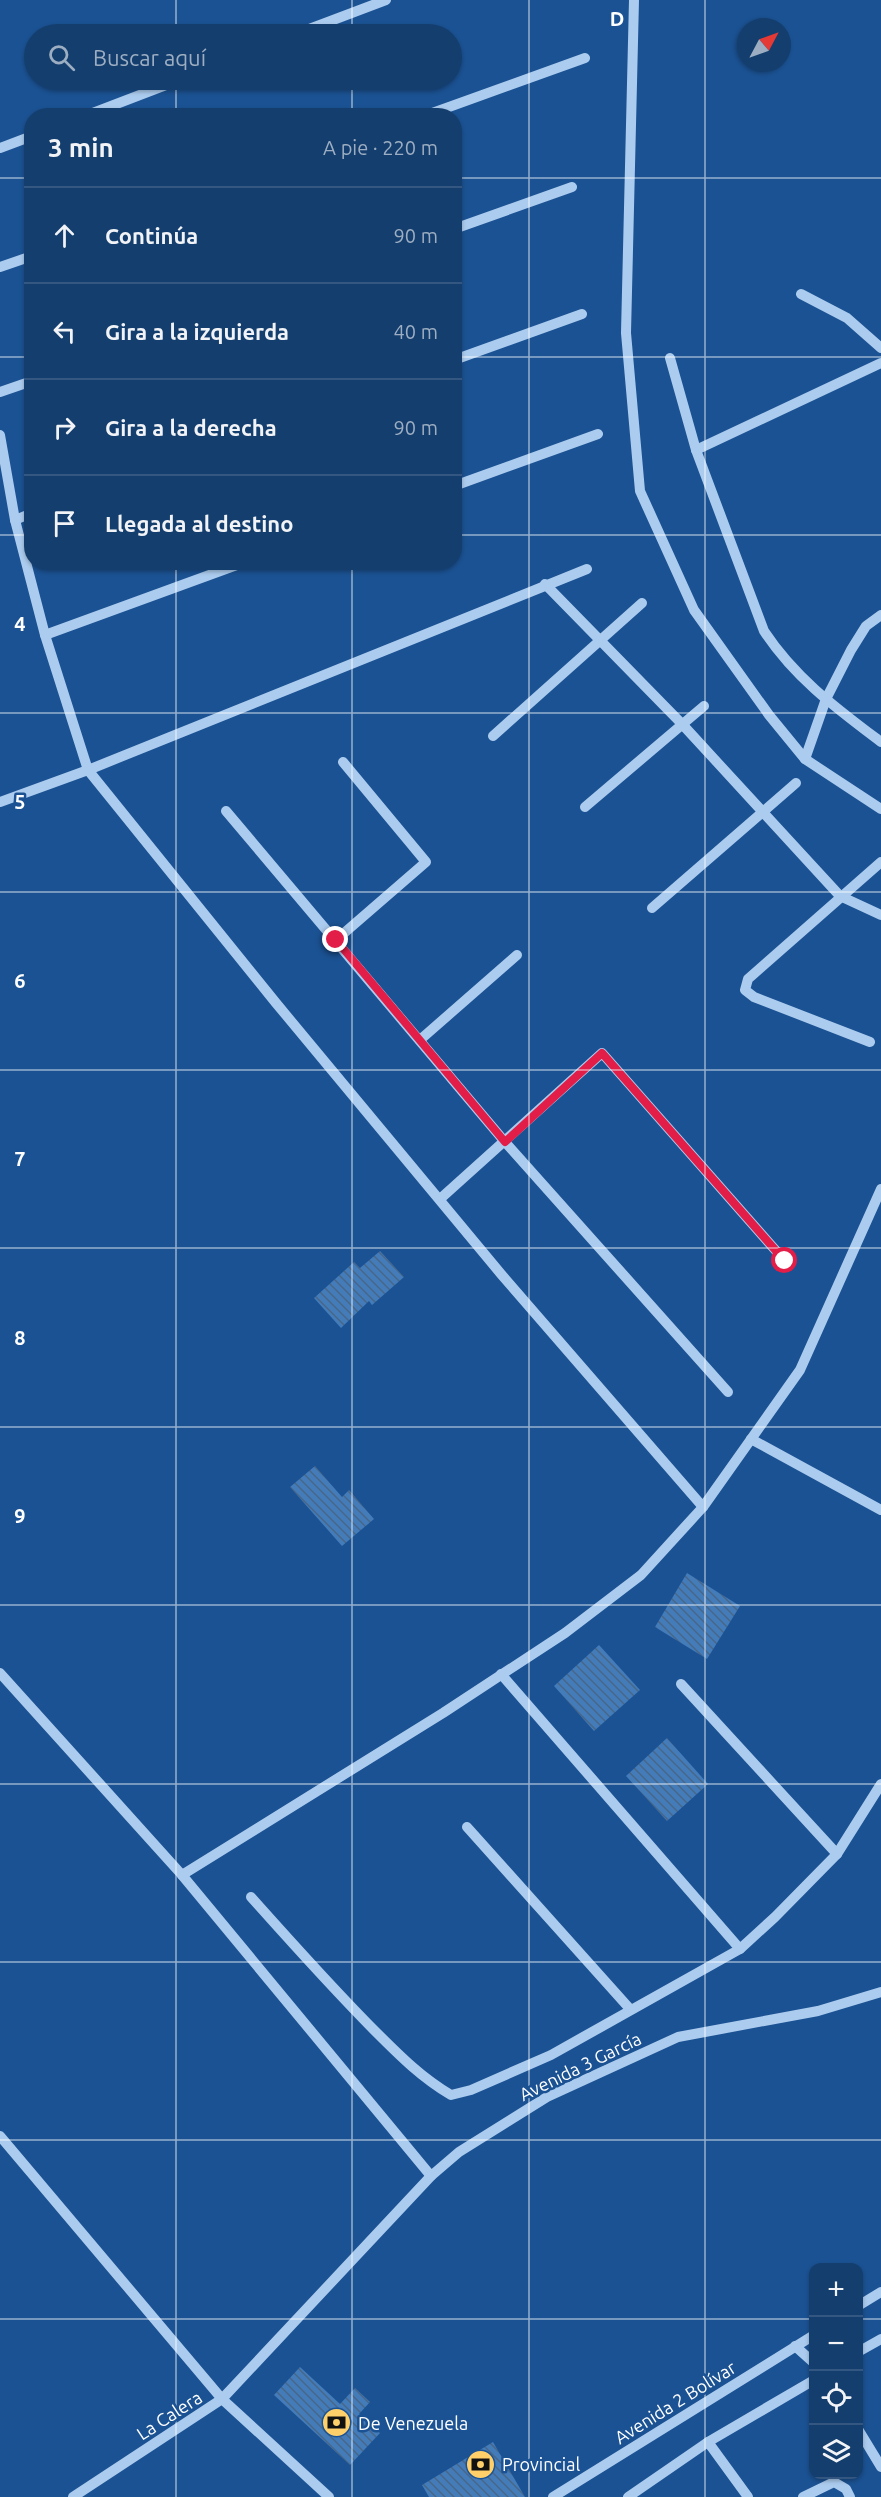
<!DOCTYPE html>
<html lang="es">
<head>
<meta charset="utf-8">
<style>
	body { margin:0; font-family:Ubuntu,sans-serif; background:#214976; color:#f1f3f6 }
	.controls { position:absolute; right:18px; bottom:18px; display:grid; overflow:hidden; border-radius:12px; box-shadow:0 2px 4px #0004 }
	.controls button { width:54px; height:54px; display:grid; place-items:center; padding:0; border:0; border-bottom:2px solid #335781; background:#143e6e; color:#f1f3f6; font:30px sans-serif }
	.compass { position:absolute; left:737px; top:18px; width:54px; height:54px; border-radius:50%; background:#143e6e; box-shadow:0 2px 4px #0004; rotate:49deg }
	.stop { position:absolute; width:18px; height:18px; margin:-14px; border:4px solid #e11d48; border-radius:50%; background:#fff }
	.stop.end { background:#e11d48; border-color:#fff; box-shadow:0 2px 6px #0008 }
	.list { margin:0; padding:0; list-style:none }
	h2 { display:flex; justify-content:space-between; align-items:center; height:78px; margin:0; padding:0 24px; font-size:26px }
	h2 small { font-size:20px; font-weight:400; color:#9daec2 }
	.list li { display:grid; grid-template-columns:39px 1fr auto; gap:18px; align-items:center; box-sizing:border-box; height:96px; padding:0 24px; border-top:2px solid #335781 }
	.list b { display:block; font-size:22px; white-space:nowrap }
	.list em { font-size:20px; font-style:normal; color:#9daec2 }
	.icon { flex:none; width:33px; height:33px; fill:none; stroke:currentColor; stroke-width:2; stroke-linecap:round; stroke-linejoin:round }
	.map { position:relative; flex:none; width:881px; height:2497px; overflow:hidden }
	.search { position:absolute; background:#143e6e; box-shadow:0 2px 4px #0004; left:24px; top:24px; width:438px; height:66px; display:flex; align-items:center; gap:15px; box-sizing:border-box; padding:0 21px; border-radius:33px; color:#9daec2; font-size:22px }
	.panel { position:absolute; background:#143e6e; box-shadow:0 2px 4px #0004; left:24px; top:108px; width:438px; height:462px; border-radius:24px }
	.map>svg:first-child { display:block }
	.building { fill:url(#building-back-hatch) }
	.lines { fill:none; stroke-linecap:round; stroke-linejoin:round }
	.minor { stroke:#acccef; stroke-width:10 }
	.route { stroke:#e11d48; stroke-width:8 }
	.grid { fill:none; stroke:#fff; stroke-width:1.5; stroke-opacity:0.55 }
	.labels { text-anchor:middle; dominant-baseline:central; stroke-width:5; stroke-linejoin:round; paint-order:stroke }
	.street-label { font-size:18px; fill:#fff; stroke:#1b5293 }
	.poi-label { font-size:18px; fill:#fff; stroke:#1b5293; text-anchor:start }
	.grid-label { font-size:20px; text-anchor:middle; font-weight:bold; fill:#fff; stroke:#1b5293; stroke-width:5; stroke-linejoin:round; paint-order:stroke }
</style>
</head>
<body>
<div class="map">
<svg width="881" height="2497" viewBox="0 0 881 2497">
	<defs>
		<pattern id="building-back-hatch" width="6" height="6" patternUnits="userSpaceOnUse" patternTransform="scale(1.5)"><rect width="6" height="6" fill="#447cba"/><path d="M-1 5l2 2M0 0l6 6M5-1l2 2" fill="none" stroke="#486688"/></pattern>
	</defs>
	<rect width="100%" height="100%" fill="#1b5293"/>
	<g class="building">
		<path d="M380,1251L404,1277L372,1305L369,1301L341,1328L314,1298L354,1262L360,1268Z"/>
		<path d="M315,1466L342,1497L349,1490L374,1519L342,1546L290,1487Z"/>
		<path d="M687,1573L740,1606L707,1659L655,1627Z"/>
		<path d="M599,1645L640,1690L594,1731L554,1686Z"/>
		<path d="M667,1738L708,1784L667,1821L626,1776Z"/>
		<path d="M300,2367L340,2404L355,2388L370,2402L359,2414L380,2433L350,2465L274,2395Z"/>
		<path d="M493,2442L525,2497H429L422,2485Z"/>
	</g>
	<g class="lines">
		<g class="minor">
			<path d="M634,0L626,333L640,491L694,610L769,715L805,759L881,809"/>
			<path d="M296,34L386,0"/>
			<path d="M85,116L179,80"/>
			<path d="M424,116L585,58"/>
			<path d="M0,148L32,136"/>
			<path d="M454,229L572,187"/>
			<path d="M0,267L32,256"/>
			<path d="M801,294L847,318L881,348"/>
			<path d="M670,358L696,450L764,631C795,678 836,708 881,742"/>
			<path d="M454,360L582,314"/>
			<path d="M0,392L32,381"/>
			<path d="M0,435L15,520L45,635L88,770L276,1003L501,1274L703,1507"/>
			<path d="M696,450L881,363"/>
			<path d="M454,486L598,434"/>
			<path d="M15,520L32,513"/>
			<path d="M545,584L682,724L840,896L881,915"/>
			<path d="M45,635L245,562"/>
			<path d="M493,736L642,603"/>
			<path d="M805,759L826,699L851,650L866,626L881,615"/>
			<path d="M0,802L88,770L587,569"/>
			<path d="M585,807L704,706"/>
			<path d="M226,811L505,1142L728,1392"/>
			<path d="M652,908L796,783"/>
			<path d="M336,940L426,862L343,762"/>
			<path d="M421,1039L517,955"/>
			<path d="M870,1042L754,997L745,990L748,979L881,862"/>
			<path d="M440,1199L602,1053L785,1261"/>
			<path d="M751,1439L881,1510"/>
			<path d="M0,1673L182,1875L431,2176"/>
			<path d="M501,1674L740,1949"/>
			<path d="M681,1684L837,1854"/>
			<path d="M467,1827L630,2009"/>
			<path d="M182,1875L443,1713L565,1633L641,1575L703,1507L800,1370L881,1189"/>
			<path d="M251,1897C292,1943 333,1989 377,2033C400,2056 422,2078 451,2095L471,2090L551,2055L740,1949L775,1917L837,1854L881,1784"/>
			<path d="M0,2136L222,2399L431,2176L459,2152L547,2097L678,2037L818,2011L881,1992"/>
			<path d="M858,2306L881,2292"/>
			<path d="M795,2346L814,2363"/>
			<path d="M858,2352L881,2339"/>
			<path d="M858,2429L881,2467"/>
			<path d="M708,2442L748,2497"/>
			<path d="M73,2497L222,2399L329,2497"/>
			<path d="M553,2497L814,2335"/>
			<path d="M628,2497L708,2442L814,2380"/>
			<path d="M803,2497L834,2482L846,2489L850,2497"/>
		</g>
	</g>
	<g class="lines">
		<path class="route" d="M336,940L505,1142L602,1053L785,1261"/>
	</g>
	<path class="grid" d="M176,0V34M352,0V34M529,0V2497M705,0V2497M176,80V116M352,80V116M0,178H32M454,178H881M0,357H32M454,357H881M0,535H32M454,535H881M176,562V2497M352,562V2497M0,713H881M0,892H881M0,1070H881M0,1248H881M0,1427H881M0,1605H881M0,1784H881M0,1962H881M0,2140H881M0,2319H814M858,2319H881"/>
	<defs>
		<symbol id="bank-disc" viewBox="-11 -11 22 22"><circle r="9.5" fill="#ffd06a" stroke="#1b5293"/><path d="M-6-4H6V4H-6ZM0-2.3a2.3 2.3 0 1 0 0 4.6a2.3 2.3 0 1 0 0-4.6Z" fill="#111"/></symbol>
	</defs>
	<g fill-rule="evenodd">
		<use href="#bank-disc" x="320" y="2406" width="33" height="33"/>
		<use href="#bank-disc" x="464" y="2448" width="33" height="33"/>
	</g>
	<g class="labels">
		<g class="street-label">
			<text transform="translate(580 2066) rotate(-26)">Avenida 3 García</text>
			<text transform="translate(675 2402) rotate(-32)">Avenida 2 Bolívar</text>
			<text transform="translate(169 2415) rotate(-33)">La Calera</text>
		</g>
		<g class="poi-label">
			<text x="358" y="2423">De Venezuela</text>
			<text x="502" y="2464">Provincial</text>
		</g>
	</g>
	<g class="grid-label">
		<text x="617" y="26">D</text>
		<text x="20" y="631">4</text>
		<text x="20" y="809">5</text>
		<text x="20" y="988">6</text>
		<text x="20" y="1166">7</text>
		<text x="20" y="1345">8</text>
		<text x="20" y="1523">9</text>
	</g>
</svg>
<div class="controls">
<button>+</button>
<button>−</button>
<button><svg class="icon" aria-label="locate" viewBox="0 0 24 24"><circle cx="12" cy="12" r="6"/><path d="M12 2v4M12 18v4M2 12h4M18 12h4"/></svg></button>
<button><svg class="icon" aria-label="layers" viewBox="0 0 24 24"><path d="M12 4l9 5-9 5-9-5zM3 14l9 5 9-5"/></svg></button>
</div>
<svg class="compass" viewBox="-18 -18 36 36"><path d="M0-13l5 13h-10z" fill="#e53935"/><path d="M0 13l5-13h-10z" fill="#9daec2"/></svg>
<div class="stop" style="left:785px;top:1261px"></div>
<div class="stop end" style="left:336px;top:940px"></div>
<div class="search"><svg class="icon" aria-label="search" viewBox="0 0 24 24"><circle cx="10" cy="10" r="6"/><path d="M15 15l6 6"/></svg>Buscar aquí</div>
<section class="panel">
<h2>3 min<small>A pie · 220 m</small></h2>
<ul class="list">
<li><svg class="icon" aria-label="ahead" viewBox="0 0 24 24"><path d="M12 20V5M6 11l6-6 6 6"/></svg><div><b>Continúa</b></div><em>90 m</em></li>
<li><svg class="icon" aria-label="left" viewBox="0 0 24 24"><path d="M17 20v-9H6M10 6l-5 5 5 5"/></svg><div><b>Gira a la izquierda</b></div><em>40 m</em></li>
<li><svg class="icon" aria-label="right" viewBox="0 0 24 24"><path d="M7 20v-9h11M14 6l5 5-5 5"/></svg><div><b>Gira a la derecha</b></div><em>90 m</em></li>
<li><svg class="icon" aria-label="arrive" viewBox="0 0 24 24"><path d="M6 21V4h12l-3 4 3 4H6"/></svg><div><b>Llegada al destino</b></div></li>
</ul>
</section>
</div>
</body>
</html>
